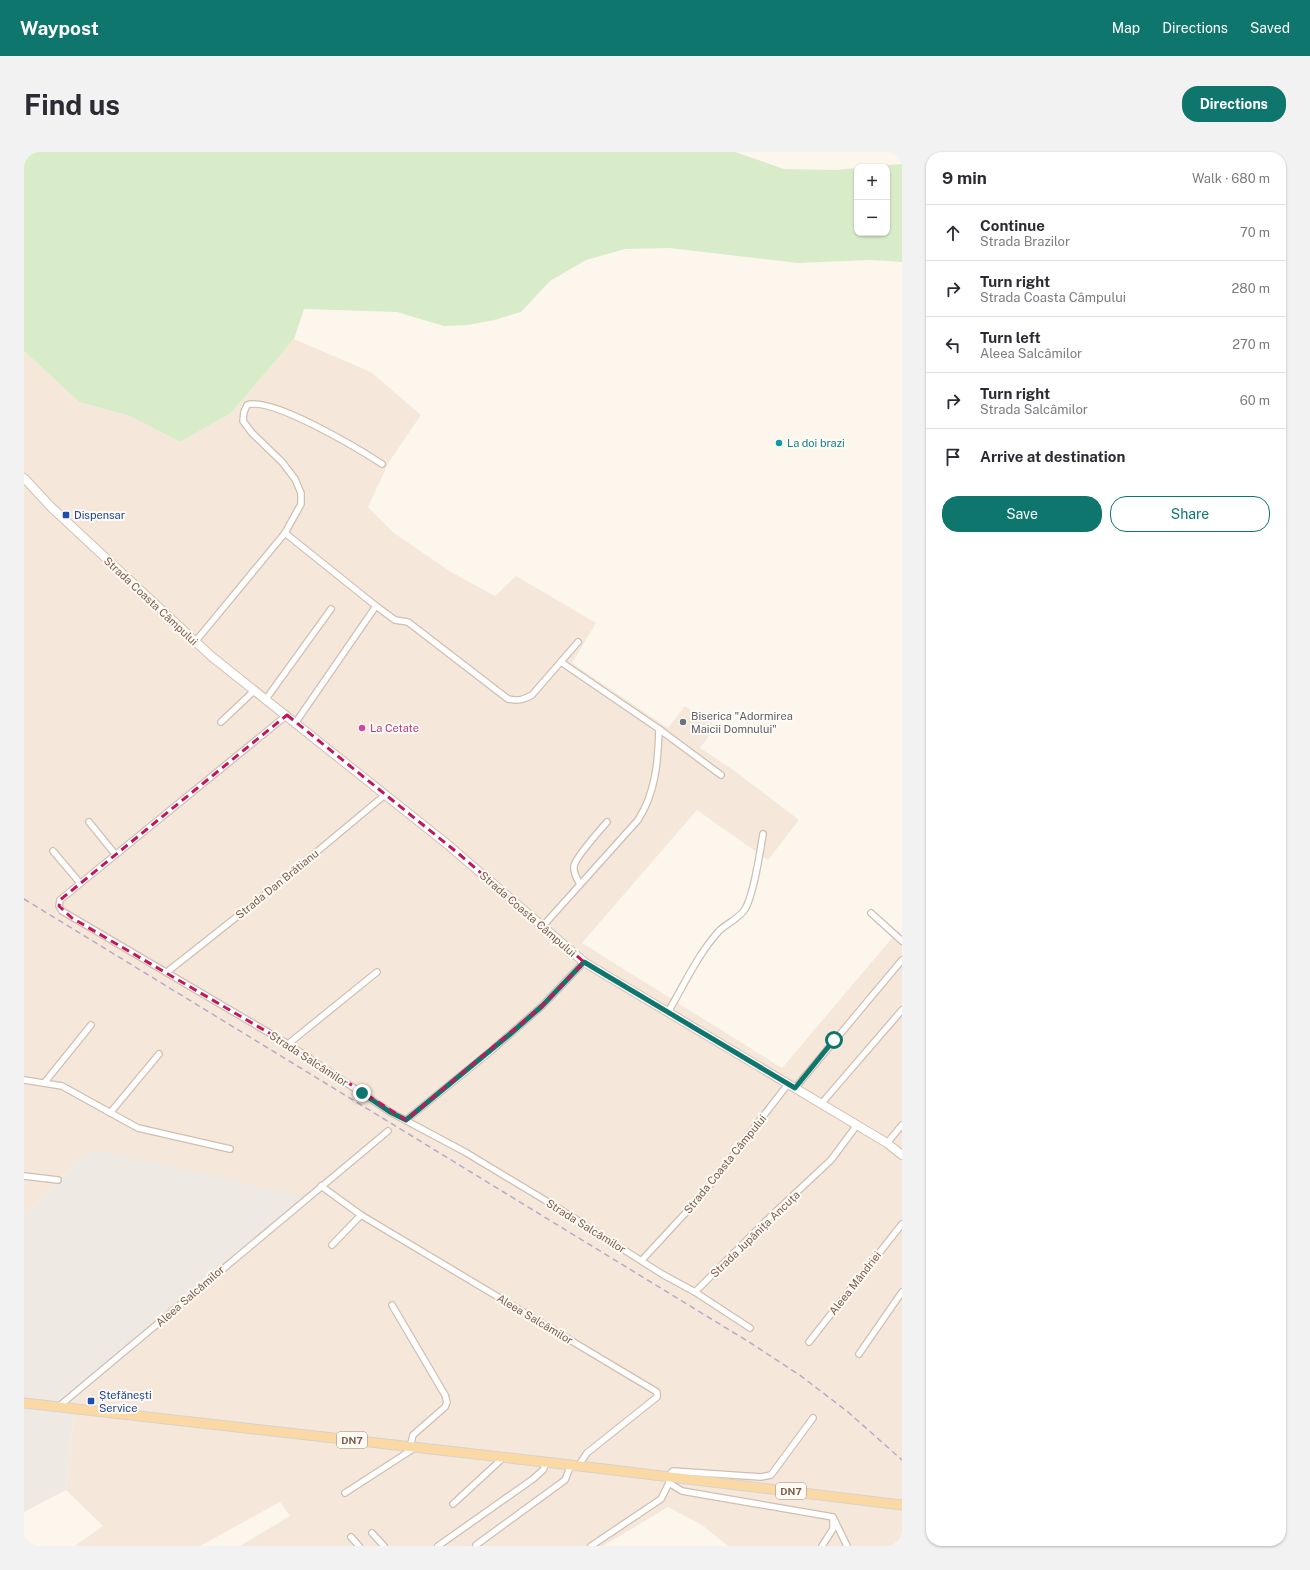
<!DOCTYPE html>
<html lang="en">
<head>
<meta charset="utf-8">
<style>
	body { margin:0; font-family:"Public Sans",sans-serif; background:#f2f2f3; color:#2b2b33 }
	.controls { position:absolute; right:12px; top:12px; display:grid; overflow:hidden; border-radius:8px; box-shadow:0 1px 3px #0004 }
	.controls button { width:36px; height:36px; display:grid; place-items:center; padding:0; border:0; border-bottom:1px solid #e1e1e2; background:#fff; color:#2b2b33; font:20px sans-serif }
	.stop { position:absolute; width:12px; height:12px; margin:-9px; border:3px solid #0f766e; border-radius:50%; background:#fff }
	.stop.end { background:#0f766e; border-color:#fff; box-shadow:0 1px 4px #0008 }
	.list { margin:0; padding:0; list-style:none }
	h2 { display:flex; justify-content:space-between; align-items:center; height:52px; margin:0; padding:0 16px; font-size:17px }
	h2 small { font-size:13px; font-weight:400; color:#7c7c81 }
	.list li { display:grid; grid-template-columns:26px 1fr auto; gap:12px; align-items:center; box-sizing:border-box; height:56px; padding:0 16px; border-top:1px solid #e1e1e2 }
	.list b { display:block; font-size:15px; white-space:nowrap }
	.list p { margin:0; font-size:13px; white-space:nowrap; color:#7c7c81 }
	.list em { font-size:13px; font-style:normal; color:#7c7c81 }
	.actions { display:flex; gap:8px; padding:12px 16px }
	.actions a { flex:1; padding:9px 0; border:1px solid #0f766e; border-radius:16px; text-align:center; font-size:14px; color:#0f766e }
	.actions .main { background:#0f766e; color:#fff }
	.icon { flex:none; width:22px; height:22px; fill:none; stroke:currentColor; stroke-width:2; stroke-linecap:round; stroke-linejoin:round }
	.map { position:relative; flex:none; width:878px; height:1394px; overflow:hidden; border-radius:16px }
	header { display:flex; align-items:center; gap:24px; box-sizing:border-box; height:56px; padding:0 20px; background:#0f766e; color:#fff }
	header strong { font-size:19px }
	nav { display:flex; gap:22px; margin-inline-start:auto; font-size:14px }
	.intro { display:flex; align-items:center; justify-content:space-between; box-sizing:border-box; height:96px; padding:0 24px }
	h1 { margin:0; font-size:28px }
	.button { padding:10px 18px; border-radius:16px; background:#0f766e; color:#fff; font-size:14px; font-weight:700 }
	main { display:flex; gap:24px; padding:0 24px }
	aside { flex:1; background:#fff; border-radius:16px; box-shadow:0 1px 3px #0004 }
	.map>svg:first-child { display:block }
	.residential { fill:#f5e8da }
	.industrial { fill:#efe9e4 }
	.green { fill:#d8ecc9 }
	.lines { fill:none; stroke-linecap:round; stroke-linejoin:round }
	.street-casing { stroke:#d1beb0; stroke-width:8 }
	.secondary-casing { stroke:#d6c0b0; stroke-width:10 }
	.primary-casing { stroke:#dad1cd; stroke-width:11 }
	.street { stroke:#fff; stroke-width:5.5 }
	.secondary { stroke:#fff; stroke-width:8 }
	.primary { stroke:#fbd9a5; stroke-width:9 }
	.rail { stroke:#b9a8c9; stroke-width:1.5; stroke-dasharray:6 4; stroke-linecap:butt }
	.route { stroke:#0f766e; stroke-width:5 }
	.marked { fill:none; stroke:#c2185b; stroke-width:3; stroke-dasharray:8 5; stroke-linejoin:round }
	.culture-dot { fill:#0f9aa8; stroke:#fffaf3; stroke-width:1.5 }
	.transit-dot { fill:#1a4fb4; stroke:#fffaf3; stroke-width:1.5 }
	.worship-dot { fill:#6b7280; stroke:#fffaf3; stroke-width:1.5 }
	.hotel-dot { fill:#d1479c; stroke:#fffaf3; stroke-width:1.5 }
	.labels { text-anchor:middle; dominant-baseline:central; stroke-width:4; stroke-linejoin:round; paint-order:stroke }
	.shield { fill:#fffaf3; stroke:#a28b7f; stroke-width:1 }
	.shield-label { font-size:10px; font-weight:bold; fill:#7a5c4d }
	.culture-label { font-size:11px; fill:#0d838f; stroke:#fffaf3; text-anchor:start }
	.transit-label { font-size:11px; fill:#164399; stroke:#fffaf3; text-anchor:start }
	.street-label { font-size:11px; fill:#7a5c4d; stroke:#fffaf3 }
	.worship-label { font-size:11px; fill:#5b616d; stroke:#fffaf3; text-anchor:start }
	.hotel-label { font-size:11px; fill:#b23c85; stroke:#fffaf3; text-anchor:start }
</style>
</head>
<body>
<header>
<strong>Waypost</strong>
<nav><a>Map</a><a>Directions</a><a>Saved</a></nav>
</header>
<div class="intro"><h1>Find us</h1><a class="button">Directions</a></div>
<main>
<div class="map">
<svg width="878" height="1394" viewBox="0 0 878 1394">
	<rect width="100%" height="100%" fill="#fdf6ec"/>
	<path class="residential" d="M270,187L347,220L397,263L365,310L344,355L370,381L427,420L471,444L492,424L572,471L548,511L644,576L661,554L692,574L676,596L708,617L775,668L744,708L673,658L558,791L758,916L874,779L878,783V1394H704L678,1373L644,1355L579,1394H216L266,1364L256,1350L176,1394H51L79,1374L42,1338L50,1263L47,1251L217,1105L54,1009L15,1050L0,1062V199L55,250L106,264L156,290L207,261Z"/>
	<path class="industrial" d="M70,997L287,1046L47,1251L50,1263L42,1338L0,1360V1062L15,1050L54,1009Z"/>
	<path class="green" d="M0,0H711L760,17L813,18L833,16V81H863V15H844L878,12V110L846,108L774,111L645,96L601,97L562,108L526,129L497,160L470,168L444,173L420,174L373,160L280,157L270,187L207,261L156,290L106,264L55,250L0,199Z"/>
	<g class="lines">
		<defs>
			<g id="street">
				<path d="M261,381L352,454L371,468L384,470L484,547C494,549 499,548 508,543L554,490"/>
				<path d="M171,490L261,381L277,352V341L271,327L258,310L228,281L219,269L220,260L223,253C247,244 335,297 358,312"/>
				<path d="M537,510L635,577L697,623"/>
				<path d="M242,547L307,457"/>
				<path d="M263,563L36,748L35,754L38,759L264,892L366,960L441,1000L539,1059L638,1122L671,1140"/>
				<path d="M197,570L231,538"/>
				<path d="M272,570L352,454"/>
				<path d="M65,670L91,702"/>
				<path d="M29,699L56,731"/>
				<path d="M556,732C553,727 549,721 550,714C551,706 576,678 583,670"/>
				<path d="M847,761L878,789"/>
				<path d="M518,775L614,668C632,640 634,609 635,577"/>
				<path d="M143,820L253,733L362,642"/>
				<path d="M644,860C660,833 674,802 695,779C703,771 715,767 721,757C730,743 736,700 739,682"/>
				<path d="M264,892L353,820"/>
				<path d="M0,928L38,934L114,976L206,997"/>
				<path d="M21,930L67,873"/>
				<path d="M771,936L878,808"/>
				<path d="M797,952L878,858"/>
				<path d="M86,961L135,902"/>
				<path d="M382,968L468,898L518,854L560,810"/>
				<path d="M863,991L878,973"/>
				<path d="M0,1024L34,1028"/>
				<path d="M297,1034L337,1063L633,1240V1245L563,1301L554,1314"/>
				<path d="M308,1093L337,1063"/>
				<path d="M618,1108L679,1042L764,932"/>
				<path d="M368,1153L421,1243L423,1250L421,1255L389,1283L386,1295"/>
				<path d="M726,1176L671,1140L745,1066L807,1008L833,973"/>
				<path d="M785,1190L878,1072"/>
				<path d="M835,1202L878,1140"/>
				<path d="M34,1255L364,979"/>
				<path d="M645,1331L658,1339L809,1365L823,1394"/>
				<path d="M321,1341L392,1295"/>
				<path d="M429,1352L480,1305"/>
				<path d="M348,1381L360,1394"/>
				<path d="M327,1385L335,1394"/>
				<path d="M452,1393L541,1328L547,1313"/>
				<path d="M414,1394L509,1327L519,1318L523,1310"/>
				<path d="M567,1394L637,1347L645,1331L647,1321L649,1319L737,1325L747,1323L789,1266"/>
				<path d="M798,1394L809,1377V1368"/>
			</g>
			<path id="secondary" d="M0,326L27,355L187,504L423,692L560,810L863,991L878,1003"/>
			<path id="primary" d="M0,1251L547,1313L878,1353"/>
		</defs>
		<use href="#street" class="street-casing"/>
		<use href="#secondary" class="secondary-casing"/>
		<use href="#primary" class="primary-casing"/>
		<use href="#street" class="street"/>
		<use href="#secondary" class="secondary"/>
		<use href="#primary" class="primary"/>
		<path class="rail" d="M0,747L725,1190L777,1224L824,1260L878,1308"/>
	</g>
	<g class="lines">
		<path class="route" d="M338,941L366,960L382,968L485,883L518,854L560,810L771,936L810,888"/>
	</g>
	<path class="marked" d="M263,563L435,702L560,810L518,854L382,968L264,892L48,766L35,754L36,748Z"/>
	<circle class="culture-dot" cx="755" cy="291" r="4"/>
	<g class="transit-dot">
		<rect x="38" y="359" width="8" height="8" rx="2"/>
		<rect x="63" y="1245" width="8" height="8" rx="2"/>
	</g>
	<circle class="worship-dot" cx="659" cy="570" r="4"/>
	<circle class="hotel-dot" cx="338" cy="576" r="4"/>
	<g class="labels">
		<g class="shield">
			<rect x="313" y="1280" width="30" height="16" rx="3"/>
			<rect x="752" y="1331" width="30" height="16" rx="3"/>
		</g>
		<g class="shield-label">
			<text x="328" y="1288">DN7</text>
			<text x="767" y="1339">DN7</text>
		</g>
		<g class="culture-label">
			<text x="763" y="291">La doi brazi</text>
		</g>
		<g class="transit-label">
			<text x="50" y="363">Dispensar</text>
			<text x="75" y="1243">Ștefănești<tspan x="75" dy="13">Service</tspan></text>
		</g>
		<g class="street-label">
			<text transform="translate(127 449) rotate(43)">Strada Coasta Câmpului</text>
			<text transform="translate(253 732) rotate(-39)">Strada Dan Brătianu</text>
			<text transform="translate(504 762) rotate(41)">Strada Coasta Câmpului</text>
			<text transform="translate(285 907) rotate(33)">Strada Salcâmilor</text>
			<text transform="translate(701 1012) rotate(-51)">Strada Coasta Câmpului</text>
			<text transform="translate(562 1074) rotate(32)">Strada Salcâmilor</text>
			<text transform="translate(731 1082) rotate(-44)">Strada Jupânița Ancuța</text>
			<text transform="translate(831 1131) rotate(-52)">Aleea Mândriei</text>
			<text transform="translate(166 1144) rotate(-41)">Aleea Salcâmilor</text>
			<text transform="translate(511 1167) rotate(31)">Aleea Salcâmilor</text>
		</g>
		<g class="worship-label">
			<text x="667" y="564">Biserica "Adormirea<tspan x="667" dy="13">Maicii Domnului"</tspan></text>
		</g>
		<g class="hotel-label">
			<text x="346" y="576">La Cetate</text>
		</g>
	</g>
</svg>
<div class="controls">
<button>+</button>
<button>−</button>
</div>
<div class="stop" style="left:810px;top:888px"></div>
<div class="stop end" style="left:338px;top:941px"></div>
</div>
<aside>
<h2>9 min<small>Walk · 680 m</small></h2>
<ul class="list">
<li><svg class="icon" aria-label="ahead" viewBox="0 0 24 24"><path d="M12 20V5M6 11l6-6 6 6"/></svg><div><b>Continue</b><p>Strada Brazilor</p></div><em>70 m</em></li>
<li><svg class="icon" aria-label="right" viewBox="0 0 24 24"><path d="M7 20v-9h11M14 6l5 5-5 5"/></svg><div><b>Turn right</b><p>Strada Coasta Câmpului</p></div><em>280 m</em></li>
<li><svg class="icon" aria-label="left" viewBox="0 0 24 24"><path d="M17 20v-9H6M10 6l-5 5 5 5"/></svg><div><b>Turn left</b><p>Aleea Salcâmilor</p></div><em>270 m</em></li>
<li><svg class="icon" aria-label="right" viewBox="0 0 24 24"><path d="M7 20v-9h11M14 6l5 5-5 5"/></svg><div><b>Turn right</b><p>Strada Salcâmilor</p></div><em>60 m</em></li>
<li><svg class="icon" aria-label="arrive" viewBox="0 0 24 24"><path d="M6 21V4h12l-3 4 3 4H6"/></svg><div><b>Arrive at destination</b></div></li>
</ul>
<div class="actions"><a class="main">Save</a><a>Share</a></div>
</aside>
</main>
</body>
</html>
